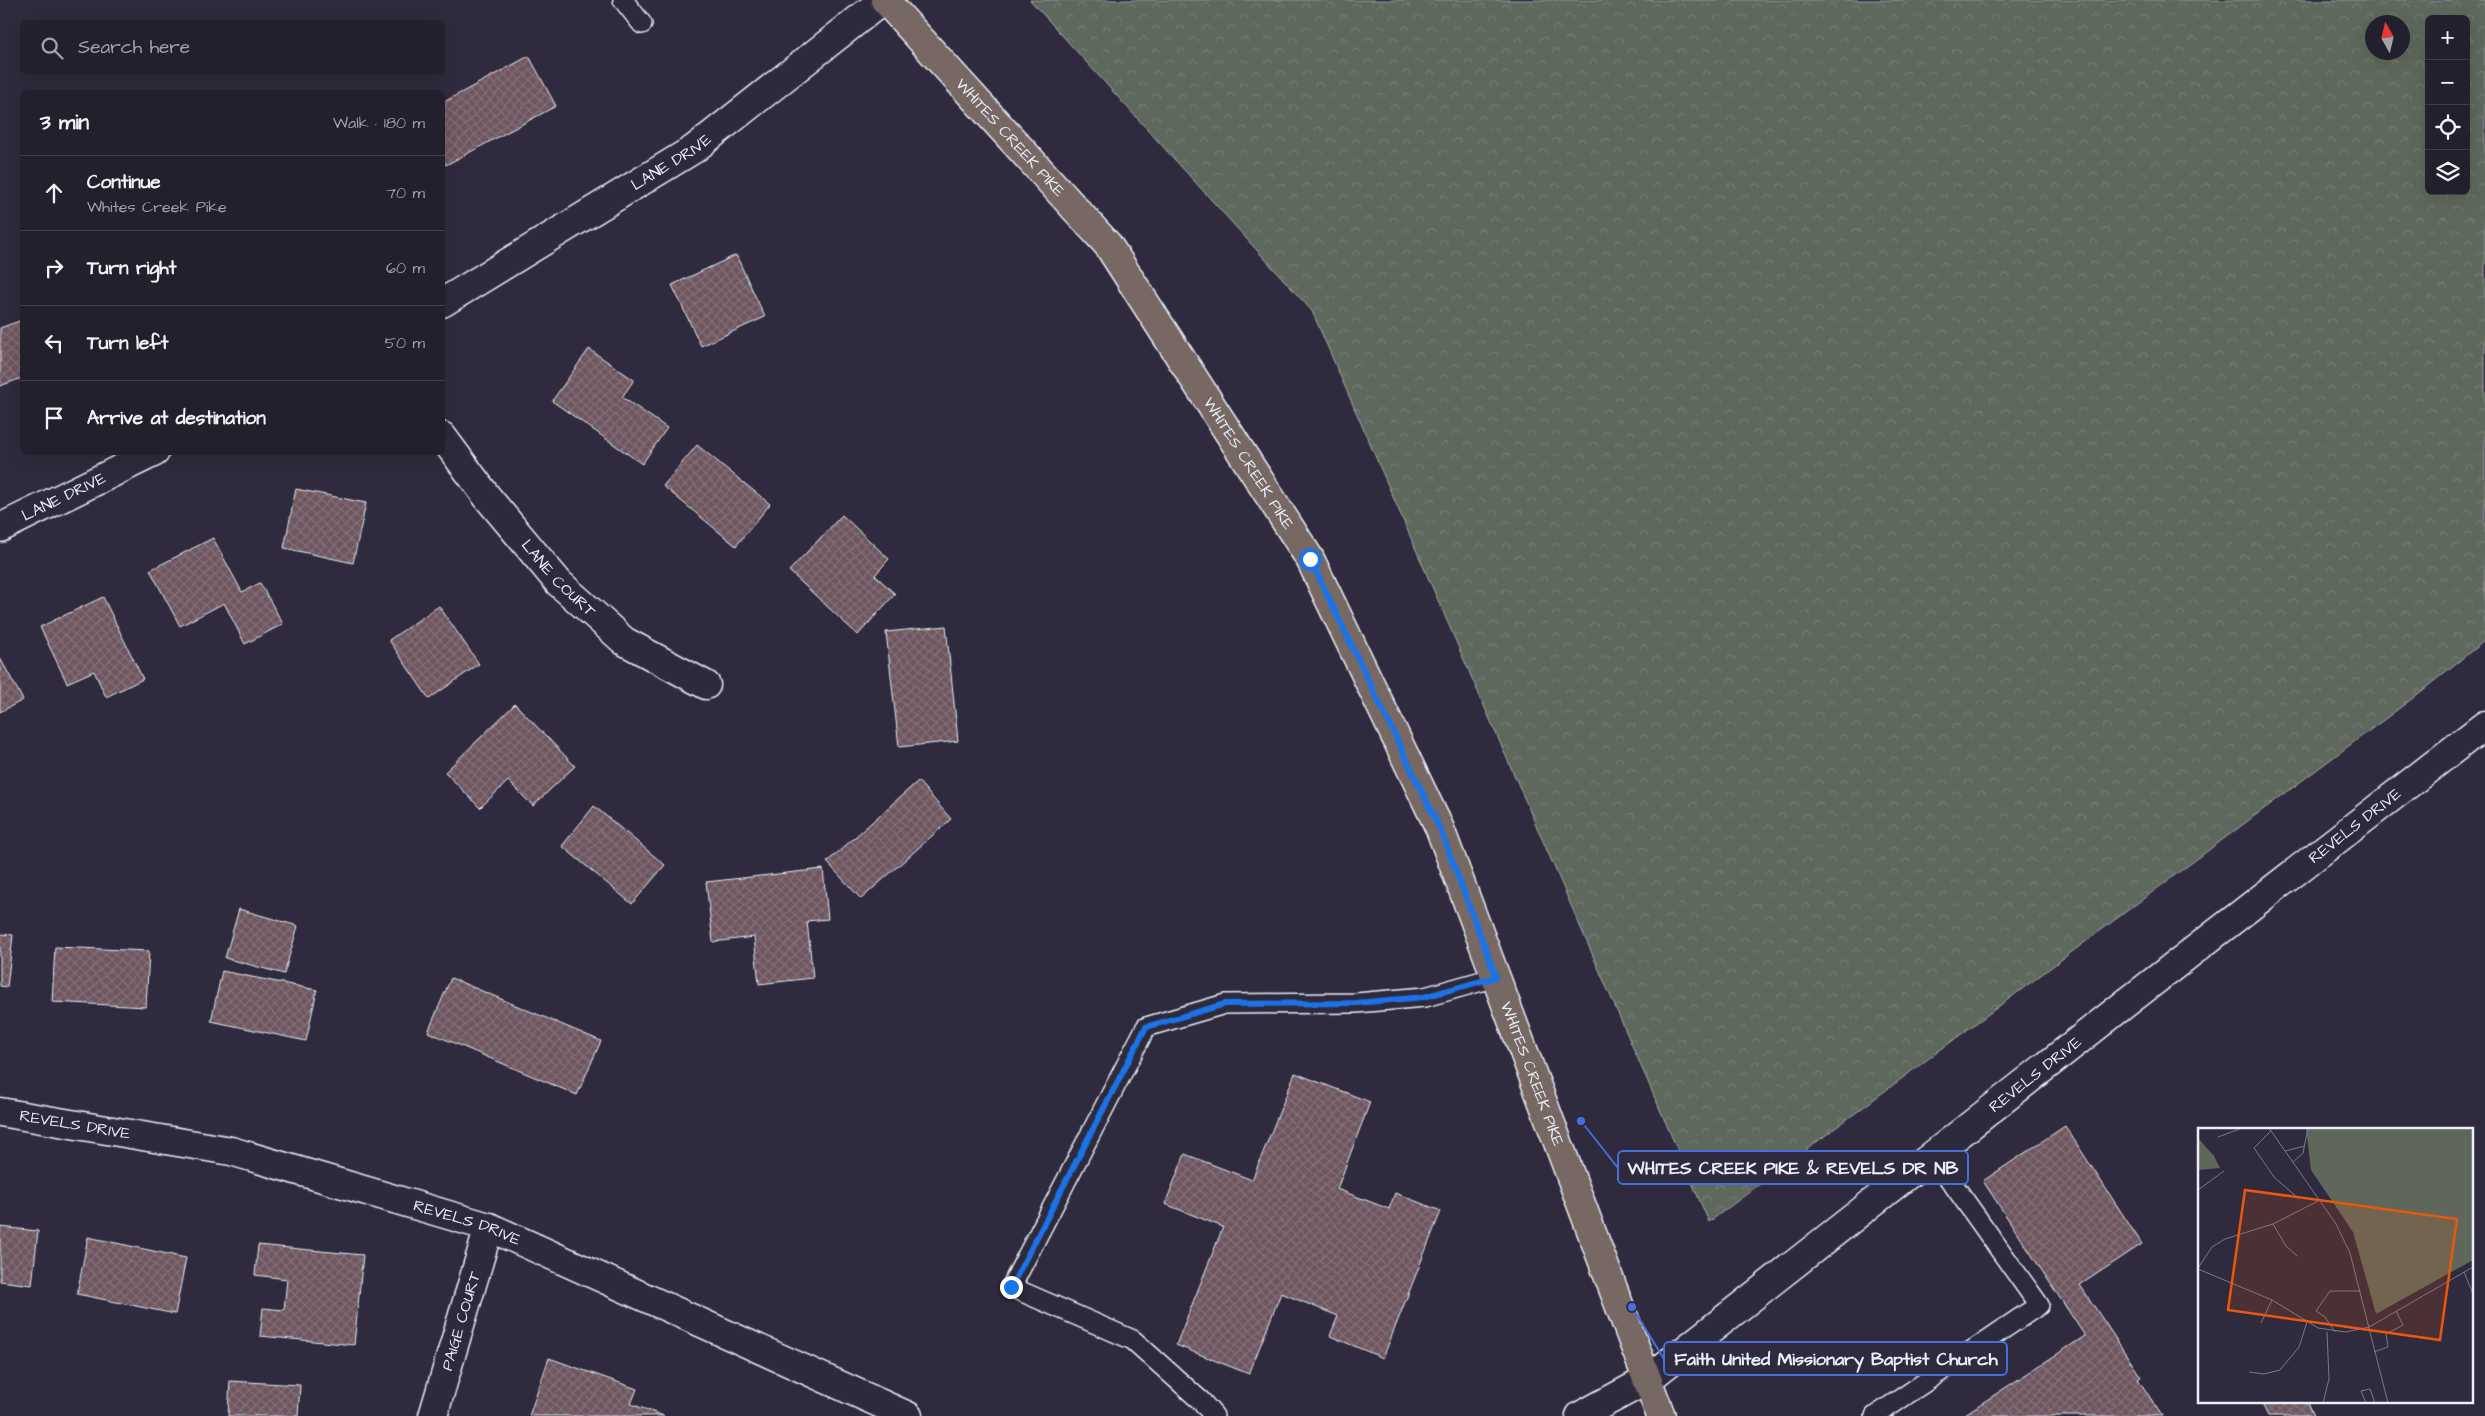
<!DOCTYPE html>
<html lang="en">
<head>
<meta charset="utf-8">
<style>
	body { margin:0; font-family:"Architects Daughter",sans-serif; background:#2f2d3a; color:#f1f3f6 }
	.controls { position:absolute; right:15px; top:15px; display:grid; overflow:hidden; border-radius:8px; box-shadow:0 5px 20px #0002 }
	.controls button { width:45px; height:45px; display:grid; place-items:center; padding:0; border:0; border-bottom:1px solid #403e4a; background:#23202e; color:#f1f3f6; font:25px sans-serif }
	.compass { position:absolute; left:2365px; top:15px; width:45px; height:45px; border-radius:50%; background:#23202e; box-shadow:0 5px 20px #0002; rotate:352deg }
	.stop { position:absolute; width:15px; height:15px; margin:-11px; border:4px solid #1a73e8; border-radius:50%; background:#fff }
	.stop.end { background:#1a73e8; border-color:#fff; box-shadow:0 1px 5px #0008 }
	.list { margin:0; padding:0; list-style:none }
	h2 { display:flex; justify-content:space-between; align-items:center; height:65px; margin:0; padding:0 20px; font-size:21px }
	h2 small { font-size:16px; font-weight:400; color:#a3a3aa }
	.list li { display:grid; grid-template-columns:32px 1fr auto; gap:15px; align-items:center; box-sizing:border-box; height:75px; padding:0 20px; border-top:1px solid #403e4a }
	.list b { display:block; font-size:19px; white-space:nowrap }
	.list p { margin:0; font-size:16px; white-space:nowrap; color:#a3a3aa }
	.list em { font-size:16px; font-style:normal; color:#a3a3aa }
	.icon { flex:none; width:28px; height:28px; fill:none; stroke:currentColor; stroke-width:2; stroke-linecap:round; stroke-linejoin:round }
	.map { position:relative; flex:none; width:2485px; height:1416px; overflow:hidden }
	.search { position:absolute; background:#23202e; box-shadow:0 5px 20px #0002; left:20px; top:20px; width:425px; height:55px; display:flex; align-items:center; gap:12px; box-sizing:border-box; padding:0 18px; border-radius:8px; color:#a3a3aa; font-size:19px }
	.panel { position:absolute; background:#23202e; box-shadow:0 5px 20px #0002; left:20px; top:90px; width:425px; height:365px; border-radius:8px }
	.map>svg:first-child { display:block }
	.forest { fill:url(#forest-crowns); stroke:#a4acaa; fill-rule:evenodd }
	.building { fill:url(#building-cross-hatch); stroke:#e8f1f8 }
	.lines { fill:none; stroke-linecap:round; stroke-linejoin:round }
	.service-casing { stroke:#e8f1f8; stroke-width:22 }
	.minor-casing { stroke:#e8f1f8; stroke-width:31 }
	.tertiary-casing { stroke:#e8f1f8; stroke-width:31 }
	.primary-casing { stroke:#e8f1f8; stroke-width:31 }
	.service { stroke:#2f2a3d; stroke-width:19 }
	.minor { stroke:#2f2a3d; stroke-width:28 }
	.tertiary { stroke:#2f2a3d; stroke-width:28 }
	.primary { stroke:#776864; stroke-width:28 }
	.route { stroke:#1a73e8; stroke-width:6 }
	.labels { text-anchor:middle; dominant-baseline:central; stroke-width:4; stroke-linejoin:round; paint-order:stroke }
	.street-label { font-size:16px; fill:#e8f1f8; stroke:#2f2a3d }
	.inset-road { fill:none; stroke:#797a88; stroke-width:1 }
	.view { fill:#e8590c; fill-opacity:0.15; stroke:#e8590c; stroke-width:2.5 }
	.inset-edge { fill:none; stroke:#e8f1f8; stroke-width:2.5 }
	.leader { fill:none; stroke:#466fde; stroke-width:2 }
	.callout-dot { fill:#466fde; stroke:#2f2a3d; stroke-width:2 }
	.callout { fill:#2f2a3d; stroke:#466fde; stroke-width:2 }
	.callout-label { font-size:18px; text-anchor:middle; font-weight:bold; fill:#e8f1f8 }
</style>
</head>
<body>
<div class="map">
<svg width="2485" height="1416" viewBox="0 0 2485 1416">
	<defs>
		<pattern id="forest-crowns" width="20" height="18" patternUnits="userSpaceOnUse" patternTransform="scale(1.25)"><rect width="20" height="18" fill="#5f675b"/><path d="M2 6a3 3 0 1 1 6 0M12 15a3 3 0 1 1 6 0" fill="none" stroke="#767d73"/></pattern>
		<pattern id="building-cross-hatch" width="8" height="8" patternUnits="userSpaceOnUse" patternTransform="scale(1.25)"><rect width="8" height="8" fill="#6e565f"/><path d="M0 0l8 8M0 8l8-8" fill="none" stroke="#836f77"/></pattern>
	</defs>
	<rect width="100%" height="100%" fill="#2f2a3d"/>
	<filter id="ink" filterUnits="userSpaceOnUse"><feTurbulence type="fractalNoise" baseFrequency=".02" numOctaves="2"/><feDisplacementMap in="SourceGraphic" scale="10" xChannelSelector="R" yChannelSelector="G"/><feConvolveMatrix kernelMatrix="1 2 1 2 8 2 1 2 1" color-interpolation-filters="sRGB"/></filter>
	<g filter="url(#ink)">
		<path class="forest" d="M1030,0H2485V640L2413,698L1709,1222L1312,311ZM2429,19H2466V191H2429ZM2372,22H2402V52H2372Z"/>
		<g class="building">
			<path d="M529,56L556,106L446,165L442,159V103Z"/>
			<path d="M736,255L765,317L701,346L672,285Z"/>
			<path d="M22,320V378L0,386V328Z"/>
			<path d="M589,349L634,380L622,397L667,428L642,464L552,401Z"/>
			<path d="M697,445L770,504L736,546L663,486Z"/>
			<path d="M296,489L366,503L353,563L284,548Z"/>
			<path d="M842,515L889,559L875,575L895,594L858,635L789,571Z"/>
			<path d="M213,538L242,592L260,583L283,624L245,644L224,603L180,626L150,570Z"/>
			<path d="M103,597L143,679L106,697L94,671L67,683L40,627Z"/>
			<path d="M439,606L479,664L429,699L389,640Z"/>
			<path d="M946,626L958,741L899,747L886,632Z"/>
			<path d="M0,658L23,700L0,712Z"/>
			<path d="M515,704L575,766L533,806L508,781L480,808L445,772Z"/>
			<path d="M918,781L951,819L861,899L827,862Z"/>
			<path d="M594,806L665,865L632,904L562,846Z"/>
			<path d="M823,869L828,919L807,921L813,978L759,984L754,937L713,942L706,882Z"/>
			<path d="M239,909L298,926L284,974L225,958Z"/>
			<path d="M0,934L13,935L7,987L0,986Z"/>
			<path d="M55,947L149,951L146,1007L52,1002Z"/>
			<path d="M222,971L317,990L306,1041L211,1021Z"/>
			<path d="M451,978L601,1041L577,1095L428,1032Z"/>
			<path d="M1295,1073L1370,1102L1337,1189L1389,1209L1395,1193L1441,1211L1383,1358L1330,1336L1338,1316L1281,1293L1249,1374L1176,1345L1223,1227L1165,1204L1185,1154L1252,1180Z"/>
			<path d="M2065,1126L2142,1244L2080,1285L2141,1377L2138,1379L2162,1416H1962L2085,1336L1983,1181Z"/>
			<path d="M0,1227L38,1231L32,1285L0,1281Z"/>
			<path d="M88,1237L186,1258L175,1314L77,1294Z"/>
			<path d="M258,1245L363,1255L354,1345L260,1336L263,1308L284,1310L287,1279L255,1275Z"/>
			<path d="M549,1358L637,1389L631,1404L664,1416H529Z"/>
			<path d="M230,1381L300,1385L298,1416H228Z"/>
			<path d="M2266,1402H2307L2313,1416H2268L2262,1404Z"/>
		</g>
		<g class="lines">
			<defs>
				<g id="service">
					<path d="M623,0L642,24"/>
					<path d="M1214,1416L1201,1401L1133,1340L1011,1287L1146,1027L1225,1004L1356,1003L1425,997L1496,977"/>
					<path d="M1875,1416L2039,1305L1933,1156"/>
				</g>
				<g id="minor">
					<path id="s1" d="M442,303L694,149L883,0"/>
					<path id="s2" d="M442,436L488,498L559,583L624,641L706,685"/>
					<path id="s3" d="M0,528L155,452"/>
					<path id="s4" d="M1647,1380L2126,1003L2485,725"/>
					<path id="s5" d="M433,1416L489,1227"/>
				</g>
				<g id="tertiary">
					<path id="s6" d="M0,1112L231,1151L489,1227L908,1416"/>
					<path d="M1580,1416L1647,1380"/>
				</g>
				<g id="primary">
					<path id="s7" d="M885,0L1108,245L1310,559L1440,829L1661,1416"/>
				</g>
			</defs>
			<use href="#service" class="service-casing"/>
			<use href="#minor" class="minor-casing"/>
			<use href="#tertiary" class="tertiary-casing"/>
			<use href="#primary" class="primary-casing"/>
			<use href="#service" class="service"/>
			<use href="#minor" class="minor"/>
			<use href="#tertiary" class="tertiary"/>
			<use href="#primary" class="primary"/>
		</g>
	</g>
	<g class="lines" filter="url(#ink)">
		<path class="route" d="M1011,1287L1146,1027L1225,1004L1356,1003L1424,997L1496,977L1440,829L1310,559"/>
	</g>
	<g class="labels">
		<g class="street-label">
			<text stroke="none"><textPath href="#s7" startOffset="186">WHITES CREEK PIKE</textPath></text>
			<text stroke="none"><textPath href="#s1" startOffset="269">LANE DRIVE</textPath></text>
			<text stroke="none"><textPath href="#s7" startOffset="591">WHITES CREEK PIKE</textPath></text>
			<text stroke="none"><textPath href="#s3" startOffset="71">LANE DRIVE</textPath></text>
			<text stroke="none"><textPath href="#s2" startOffset="184">LANE COURT</textPath></text>
			<text stroke="none"><textPath href="#s4" startOffset="899">REVELS DRIVE</textPath></text>
			<text stroke="none"><textPath href="#s7" startOffset="1266">WHITES CREEK PIKE</textPath></text>
			<text stroke="none"><textPath href="#s4" startOffset="494">REVELS DRIVE</textPath></text>
			<text stroke="none"><textPath href="#s6" startOffset="76">REVELS DRIVE</textPath></text>
			<text stroke="none"><textPath href="#s6" startOffset="481">REVELS DRIVE</textPath></text>
			<text stroke="none"><textPath href="#s5" startOffset="99">PAIGE COURT</textPath></text>
		</g>
	</g>
	<g transform="translate(2198 1128)">
		<rect width="275" height="275" fill="#2f2a3d"/>
		<path d="M108,0H275V132L178,186L155,104L113,42ZM0,10L16,28L22,40L0,42Z" fill="#5f675b"/>
		<path class="inset-road" d="M71,0L138,96L152,125L190,275M73,3L56,20L76,49L101,71M20,9L44,0M87,23L107,18M95,34L105,25L110,0M0,62L26,43M75,96L88,118L99,128M0,140L14,119L27,111L75,96L122,72M0,141L74,172L120,200L148,204L171,199L275,139M266,144L275,166M63,195L74,172M137,204L127,189L118,183L132,163H163M176,224L190,219L188,206L205,197L198,183M51,244L66,246L82,242L101,219L109,194M125,275L131,251L129,204M168,275L163,263L172,261L177,275"/>
		<path class="view" d="M47,62L259,91L242,212L30,182Z"/>
		<rect width="275" height="275" class="inset-edge"/>
	</g>
	<path class="leader" d="M1581 1121L1618 1168M1632 1307L1664 1359"/>
	<g class="callout-dot">
		<circle cx="1581" cy="1121" r="5"/>
		<circle cx="1632" cy="1307" r="5"/>
	</g>
	<g class="callout">
		<rect x="1618" y="1151" width="350" height="33" rx="5"/>
		<rect x="1664" y="1342" width="343" height="33" rx="5"/>
	</g>
	<g class="callout-label">
		<text x="1793" y="1174">WHITES CREEK PIKE &amp; REVELS DR NB</text>
		<text x="1836" y="1365">Faith United Missionary Baptist Church</text>
	</g>
</svg>
<div class="controls">
<button>+</button>
<button>−</button>
<button><svg class="icon" aria-label="locate" viewBox="0 0 24 24"><circle cx="12" cy="12" r="6"/><path d="M12 2v4M12 18v4M2 12h4M18 12h4"/></svg></button>
<button><svg class="icon" aria-label="layers" viewBox="0 0 24 24"><path d="M12 4l9 5-9 5-9-5zM3 14l9 5 9-5"/></svg></button>
</div>
<svg class="compass" viewBox="-18 -18 36 36"><path d="M0-13l5 13h-10z" fill="#e53935"/><path d="M0 13l5-13h-10z" fill="#a3a3aa"/></svg>
<div class="stop" style="left:1310px;top:559px"></div>
<div class="stop end" style="left:1011px;top:1287px"></div>
<div class="search"><svg class="icon" aria-label="search" viewBox="0 0 24 24"><circle cx="10" cy="10" r="6"/><path d="M15 15l6 6"/></svg>Search here</div>
<section class="panel">
<h2>3 min<small>Walk · 180 m</small></h2>
<ul class="list">
<li><svg class="icon" aria-label="ahead" viewBox="0 0 24 24"><path d="M12 20V5M6 11l6-6 6 6"/></svg><div><b>Continue</b><p>Whites Creek Pike</p></div><em>70 m</em></li>
<li><svg class="icon" aria-label="right" viewBox="0 0 24 24"><path d="M7 20v-9h11M14 6l5 5-5 5"/></svg><div><b>Turn right</b></div><em>60 m</em></li>
<li><svg class="icon" aria-label="left" viewBox="0 0 24 24"><path d="M17 20v-9H6M10 6l-5 5 5 5"/></svg><div><b>Turn left</b></div><em>50 m</em></li>
<li><svg class="icon" aria-label="arrive" viewBox="0 0 24 24"><path d="M6 21V4h12l-3 4 3 4H6"/></svg><div><b>Arrive at destination</b></div></li>
</ul>
</section>
</div>
</body>
</html>
